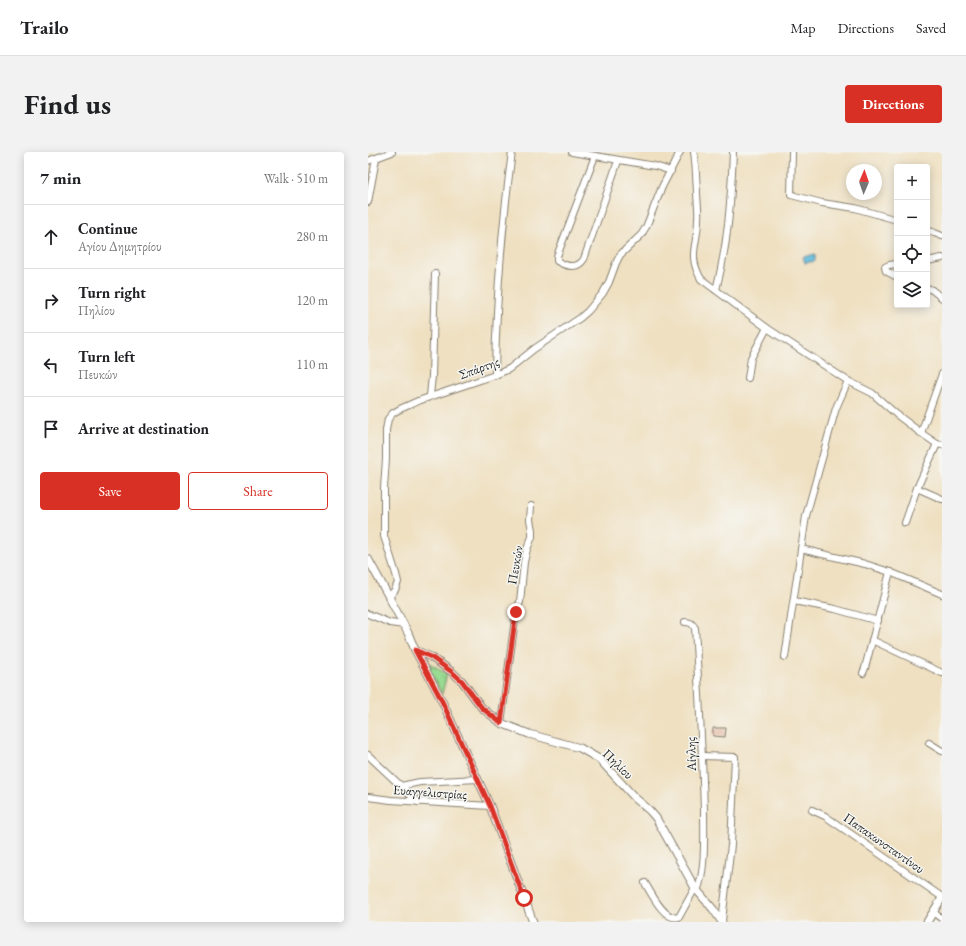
<!DOCTYPE html>
<html lang="en">
<head>
<meta charset="utf-8">
<style>
	body { margin:0; font-family:"EB Garamond",serif; background:#f2f2f2; color:#202124 }
	.controls { position:absolute; right:12px; top:12px; display:grid; overflow:hidden; border-radius:4px; box-shadow:0 2px 10px #0003 }
	.controls button { width:36px; height:36px; display:grid; place-items:center; padding:0; border:0; border-bottom:1px solid #e0e0e0; background:#fff; color:#202124; font:20px sans-serif }
	.compass { position:absolute; left:478px; top:12px; width:36px; height:36px; border-radius:50%; background:#fff; box-shadow:0 2px 10px #0003; rotate:2deg }
	.stop { position:absolute; width:12px; height:12px; margin:-9px; border:3px solid #d93025; border-radius:50%; background:#fff }
	.stop.end { background:#d93025; border-color:#fff; box-shadow:0 1px 4px #0008 }
	.list { margin:0; padding:0; list-style:none }
	h2 { display:flex; justify-content:space-between; align-items:center; height:52px; margin:0; padding:0 16px; font-size:17px }
	h2 small { font-size:13px; font-weight:400; color:#757577 }
	.list li { display:grid; grid-template-columns:26px 1fr auto; gap:12px; align-items:center; box-sizing:border-box; height:64px; padding:0 16px; border-top:1px solid #e0e0e0 }
	.list b { display:block; font-size:15px; white-space:nowrap }
	.list p { margin:0; font-size:13px; white-space:nowrap; color:#757577 }
	.list em { font-size:13px; font-style:normal; color:#757577 }
	.actions { display:flex; gap:8px; padding:12px 16px }
	.actions a { flex:1; padding:9px 0; border:1px solid #d93025; border-radius:4px; text-align:center; font-size:14px; color:#d93025 }
	.actions .main { background:#d93025; color:#fff }
	.icon { flex:none; width:22px; height:22px; fill:none; stroke:currentColor; stroke-width:2; stroke-linecap:round; stroke-linejoin:round }
	.map { position:relative; flex:none; width:574px; height:770px; overflow:hidden; border-radius:4px }
	header { display:flex; align-items:center; gap:24px; box-sizing:border-box; height:56px; padding:0 20px; background:#fff; border-bottom:1px solid #e0e0e0 }
	header strong { font-size:19px }
	nav { display:flex; gap:22px; margin-inline-start:auto; font-size:14px }
	.intro { display:flex; align-items:center; justify-content:space-between; box-sizing:border-box; height:96px; padding:0 24px }
	h1 { margin:0; font-size:28px }
	.button { padding:10px 18px; border-radius:4px; background:#d93025; color:#fff; font-size:14px; font-weight:700 }
	main { display:flex; gap:24px; padding:0 24px }
	aside { flex:1; background:#fff; border-radius:4px; box-shadow:0 2px 10px #0003 }
	.map>svg:first-child { display:block }
	.grass { fill:url(#grass-tufts); stroke:#5a7c57 }
	.water { fill:#5cb9da; stroke:#3c6a7b }
	.building { fill:#dca384 }
	.lines { fill:none; stroke-linecap:round; stroke-linejoin:round }
	.minor-casing { stroke:#867e6e; stroke-width:8 }
	.tertiary-casing { stroke:#867e6e; stroke-width:9 }
	.minor { stroke:#fff; stroke-width:6 }
	.tertiary { stroke:#fff; stroke-width:7 }
	.route { stroke:#d93025; stroke-width:5 }
	.labels { text-anchor:middle; dominant-baseline:central; stroke-width:3; stroke-linejoin:round; paint-order:stroke }
	.street-label { font-size:13px; fill:#1c1c1c; stroke:#f6f6f2 }
</style>
</head>
<body>
<header>
<strong>Trailo</strong>
<nav><a>Map</a><a>Directions</a><a>Saved</a></nav>
</header>
<div class="intro"><h1>Find us</h1><a class="button">Directions</a></div>
<main>
<aside>
<h2>7 min<small>Walk · 510 m</small></h2>
<ul class="list">
<li><svg class="icon" aria-label="ahead" viewBox="0 0 24 24"><path d="M12 20V5M6 11l6-6 6 6"/></svg><div><b>Continue</b><p>Αγίου Δημητρίου</p></div><em>280 m</em></li>
<li><svg class="icon" aria-label="right" viewBox="0 0 24 24"><path d="M7 20v-9h11M14 6l5 5-5 5"/></svg><div><b>Turn right</b><p>Πηλίου</p></div><em>120 m</em></li>
<li><svg class="icon" aria-label="left" viewBox="0 0 24 24"><path d="M17 20v-9H6M10 6l-5 5 5 5"/></svg><div><b>Turn left</b><p>Πευκών</p></div><em>110 m</em></li>
<li><svg class="icon" aria-label="arrive" viewBox="0 0 24 24"><path d="M6 21V4h12l-3 4 3 4H6"/></svg><div><b>Arrive at destination</b></div></li>
</ul>
<div class="actions"><a class="main">Save</a><a>Share</a></div>
</aside>
<div class="map">
<svg width="574" height="770" viewBox="0 0 574 770">
	<defs>
		<pattern id="grass-tufts" width="24" height="20" patternUnits="userSpaceOnUse"><rect width="24" height="20" fill="#99db92"/><path d="M3 7l-1-3M5 7V3M7 7l1-3M15 17l-1-3M17 17v-4M19 17l1-3" fill="none" stroke="#83bb7d"/></pattern>
	</defs>
	<rect width="100%" height="100%" fill="#f6f6f2"/>
	<filter id="ink" filterUnits="userSpaceOnUse"><feTurbulence type="fractalNoise" baseFrequency=".025" numOctaves="2"/><feDisplacementMap in="SourceGraphic" scale="8" xChannelSelector="R" yChannelSelector="G"/><feConvolveMatrix kernelMatrix="1 2 1 2 8 2 1 2 1" color-interpolation-filters="sRGB"/></filter>
	<filter id="wash" filterUnits="userSpaceOnUse"><feTurbulence type="fractalNoise" baseFrequency=".012" numOctaves="4" result="noise"/><feDisplacementMap in="SourceGraphic" scale="16" xChannelSelector="R" yChannelSelector="G"/><feGaussianBlur stdDeviation="0.9" result="paint"/><feColorMatrix in="noise" values="0 0 0 0 0 0 0 0 0 0 0 0 0 0 0 0 0 1.4 0 .05"/><feComposite in="paint" operator="in"/></filter>
	<g filter="url(#wash)">
		<rect width="100%" height="100%" fill="#efe0c1"/>
		<path class="grass" d="M55,507L79,522L74,542Z"/>
		<path class="water" d="M447,102V109L437,111L435,105Z"/>
		<g id="blocks">
			<path class="building" d="M345,576H358L357,585L345,584Z"/>
		</g>
	</g>
	<g filter="url(#ink)">
		<use href="#blocks" fill-opacity="0" stroke="#867e6e" stroke-width="1"/>
		<g class="lines">
			<defs>
				<g id="minor">
					<path d="M204,0L287,14L303,19"/>
					<path d="M326,0C328,13 328,26 329,40C329,49 331,58 330,67C330,93 319,102 333,127L399,176L480,229L504,241L528,262L553,281L569,292L574,293"/>
					<path d="M424,0L423,43L454,51L487,56L529,68"/>
					<path d="M227,4L189,104V109C199,115 210,117 216,107L250,9"/>
					<path d="M0,9L24,0"/>
					<path d="M0,50L8,7"/>
					<path d="M559,78L574,84"/>
					<path d="M559,109L574,106"/>
					<path d="M529,112L521,113L517,115L518,119L529,125"/>
					<path d="M559,136L564,138L574,146"/>
					<path d="M348,138C360,93 363,47 365,0"/>
					<path d="M127,223C128,148 134,74 144,0"/>
					<path d="M380,226L383,206L399,176"/>
					<path d="M62,244L64,224L67,122"/>
					<path d="M553,281L574,222"/>
					<path d="M549,336L574,347"/>
					<path d="M537,371L549,336L569,292"/>
					<path d="M433,397L497,412L522,420L574,442"/>
					<path d="M21,445L27,438L30,430L28,422L16,384V336L18,307V278L20,267L25,261L32,257L50,249L127,223L141,217L166,197L212,166L220,159L235,141L241,130L248,111L252,103L273,83L278,75L294,35L312,0"/>
					<path d="M426,449L467,457L510,469"/>
					<path d="M0,462L22,471L36,473"/>
					<path d="M317,470C322,470 324,471 327,476C331,536 334,597 336,658C336,681 338,719 329,739"/>
					<path d="M504,488L574,521"/>
					<path d="M417,505L438,364L468,256L480,229"/>
					<path d="M495,521L497,516L522,420"/>
					<path d="M133,571L148,460L152,450L156,410L159,397L164,385V378L162,368L163,354"/>
					<path d="M561,591L574,599"/>
					<path d="M0,603L50,650"/>
					<path d="M334,604L367,605L363,693L354,769"/>
					<path d="M33,634L52,630L110,627"/>
					<path d="M0,645L23,648L122,654"/>
					<path d="M444,658L457,664L574,745"/>
					<path d="M277,731C283,741 297,770 311,765L327,736"/>
					<path d="M565,760L574,767"/>
				</g>
				<g id="tertiary">
					<path d="M0,407L21,445L40,481L47,498L73,547L122,654L165,770"/>
					<path d="M47,498L63,505L84,520L94,529L114,556L133,571L161,582L212,596L231,607L267,646L281,658L288,666L327,736L345,757L354,770"/>
					<path d="M559,770L574,746"/>
				</g>
			</defs>
			<use href="#minor" class="minor-casing"/>
			<use href="#tertiary" class="tertiary-casing"/>
			<use href="#minor" class="minor"/>
			<use href="#tertiary" class="tertiary"/>
		</g>
	</g>
	<g class="lines" filter="url(#ink)">
		<path class="route" d="M148,460L133,571L114,556L94,529L84,520L63,505L47,498L73,547L122,654L156,746"/>
	</g>
	<g class="labels">
		<g class="street-label">
			<text transform="translate(111 216) rotate(-20)">Σπάρτης</text>
			<text transform="translate(147 413) rotate(-80)">Πευκών</text>
			<text transform="translate(323 602) rotate(-92)">Αίγλης</text>
			<text transform="translate(250 612) rotate(44)">Πηλίου</text>
			<text transform="translate(62 640) rotate(4)">Ευαγγελιστρίας</text>
			<text transform="translate(516 691) rotate(35)">Παπακωνσταντίνου</text>
		</g>
	</g>
</svg>
<div class="controls">
<button>+</button>
<button>−</button>
<button><svg class="icon" aria-label="locate" viewBox="0 0 24 24"><circle cx="12" cy="12" r="6"/><path d="M12 2v4M12 18v4M2 12h4M18 12h4"/></svg></button>
<button><svg class="icon" aria-label="layers" viewBox="0 0 24 24"><path d="M12 4l9 5-9 5-9-5zM3 14l9 5 9-5"/></svg></button>
</div>
<svg class="compass" viewBox="-18 -18 36 36"><path d="M0-13l5 13h-10z" fill="#e53935"/><path d="M0 13l5-13h-10z" fill="#757577"/></svg>
<div class="stop" style="left:156px;top:746px"></div>
<div class="stop end" style="left:148px;top:460px"></div>
</div>
</main>
</body>
</html>
